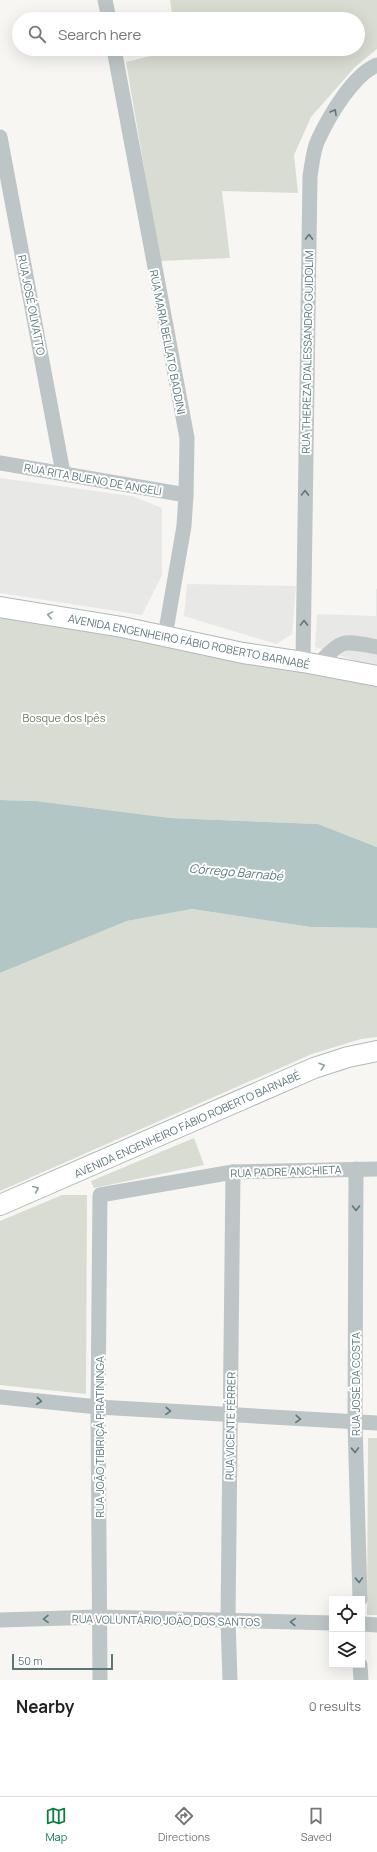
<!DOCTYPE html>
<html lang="en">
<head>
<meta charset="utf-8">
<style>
	body { margin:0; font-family:Manrope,sans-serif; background:#f2f2f2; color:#222 }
	.controls { position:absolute; right:12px; bottom:12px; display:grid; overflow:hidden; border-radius:0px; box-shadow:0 4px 16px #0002 }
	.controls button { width:36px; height:36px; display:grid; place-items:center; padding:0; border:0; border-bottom:1px solid #e0e0e0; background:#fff; color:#222; font:20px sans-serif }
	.scale { position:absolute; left:12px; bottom:10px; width:101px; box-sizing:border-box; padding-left:4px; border:2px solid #5c777a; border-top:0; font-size:11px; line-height:14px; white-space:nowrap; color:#5c777a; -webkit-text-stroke:3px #fff; paint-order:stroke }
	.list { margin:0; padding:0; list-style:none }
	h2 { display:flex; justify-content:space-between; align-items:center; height:52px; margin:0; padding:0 16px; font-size:17px }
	h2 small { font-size:13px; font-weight:400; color:#767676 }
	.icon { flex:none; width:22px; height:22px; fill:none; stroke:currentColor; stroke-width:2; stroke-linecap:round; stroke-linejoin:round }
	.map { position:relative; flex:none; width:377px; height:1680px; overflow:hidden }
	.search { position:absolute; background:#fff; box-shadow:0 4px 16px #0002; left:12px; right:12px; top:12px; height:44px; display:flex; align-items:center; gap:10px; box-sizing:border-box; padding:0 14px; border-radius:22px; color:#767676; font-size:15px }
	.sheet { height:116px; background:#fff }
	nav { display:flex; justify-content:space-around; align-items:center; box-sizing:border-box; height:56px; border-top:1px solid #e0e0e0; background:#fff; font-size:11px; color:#767676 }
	nav a { display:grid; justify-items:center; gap:2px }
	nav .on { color:#0b8043 }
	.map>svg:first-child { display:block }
	.built { fill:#e8e8e7 }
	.green { fill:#d9dcd2 }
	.water { fill:#b2c7c5 }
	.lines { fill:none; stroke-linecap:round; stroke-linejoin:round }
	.major-casing { stroke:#b0b9ba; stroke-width:22 }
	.minor { stroke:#bdc5c6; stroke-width:15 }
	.major { stroke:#fff; stroke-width:20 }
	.oneway { stroke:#5c777a }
	.oneway2 { stroke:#8da0a2 }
	.labels { text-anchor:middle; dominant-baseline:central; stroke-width:4; stroke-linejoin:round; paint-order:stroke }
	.street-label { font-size:11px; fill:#5c777a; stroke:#fff }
	.park-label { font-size:11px; fill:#6b785f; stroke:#fff }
	.water-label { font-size:12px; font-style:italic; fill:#5a7c7a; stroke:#fff }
</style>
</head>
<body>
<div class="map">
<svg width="377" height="1680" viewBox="0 0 377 1680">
	<rect width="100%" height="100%" fill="#f7f6f3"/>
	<g class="built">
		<path d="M0,478L132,496L162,508V575L142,615L0,593Z"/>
		<path d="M187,584L296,586L292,634L276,644L184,616Z"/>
		<path d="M376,589H377V665L362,663L315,647L317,614L376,616Z"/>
	</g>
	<g class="green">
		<path d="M170,0H377V49L355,67L311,117L294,155L298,193L222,191L230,258L160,261L126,62L180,49H358V19H173Z"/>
		<path d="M0,614L307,673L377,683V847L318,824L171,818L36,801L0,800Z"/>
		<path d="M192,909L310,927L377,928V1037L361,1039L312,1054L0,1191V973L127,921Z"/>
		<path d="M194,1138L204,1165L94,1188L91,1181Z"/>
		<path d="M62,1195H87L86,1394L0,1385V1221Z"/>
		<path d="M368,1438H377V1615H367Z"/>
	</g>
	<path class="water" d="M0,800L36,801L171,818L318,824L377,847V928L310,927L192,909L127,921L0,973Z"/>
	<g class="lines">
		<defs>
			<g id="major">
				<path d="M0,607L122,627L243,653L303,662L377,676"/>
				<path d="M0,1205L314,1068L348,1057L377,1051"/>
			</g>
		</defs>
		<use href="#major" class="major-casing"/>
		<g class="minor">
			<path d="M105,0L109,19"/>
			<path d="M114,49L187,438L186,495L184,526L165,636"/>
			<path d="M0,137L63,473"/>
			<path d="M0,463L186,495"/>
			<path d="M303,662L310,176C312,165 313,150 318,140C329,116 353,75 377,65"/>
			<path d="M317,665C344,639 340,640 377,647"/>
			<path d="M356,1169L355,1422L360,1599"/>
			<path d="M0,1397L98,1407L377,1423"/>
			<path d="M0,1620L99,1617L332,1623"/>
			<path d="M362,1624L377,1625"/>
			<path d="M360,1665L361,1680"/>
			<path d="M100,1680L98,1407L100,1195L233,1172L377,1169"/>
			<path d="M230,1680L228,1620L233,1172"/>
		</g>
		<use href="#major" class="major"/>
	</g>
	<defs><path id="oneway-chevron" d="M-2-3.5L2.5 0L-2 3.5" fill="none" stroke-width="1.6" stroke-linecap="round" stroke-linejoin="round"/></defs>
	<g class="oneway">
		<use href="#oneway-chevron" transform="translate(334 112) rotate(-60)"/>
		<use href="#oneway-chevron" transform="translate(309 237) rotate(-89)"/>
		<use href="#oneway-chevron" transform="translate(305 493) rotate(-89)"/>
		<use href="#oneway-chevron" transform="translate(304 623) rotate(-89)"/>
		<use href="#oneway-chevron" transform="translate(356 1208) rotate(90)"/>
		<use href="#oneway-chevron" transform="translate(39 1401) rotate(6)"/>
		<use href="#oneway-chevron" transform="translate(168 1411) rotate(3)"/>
		<use href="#oneway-chevron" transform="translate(298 1419) rotate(3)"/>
		<use href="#oneway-chevron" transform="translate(355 1450) rotate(88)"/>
		<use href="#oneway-chevron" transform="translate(359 1580) rotate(88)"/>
		<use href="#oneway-chevron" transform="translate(46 1619) rotate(179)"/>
		<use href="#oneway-chevron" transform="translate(293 1622) rotate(-178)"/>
	</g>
	<g class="oneway2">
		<use href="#oneway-chevron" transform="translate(50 615) rotate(-170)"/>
		<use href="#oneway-chevron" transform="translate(322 1066) rotate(-19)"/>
		<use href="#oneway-chevron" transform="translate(36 1189) rotate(-23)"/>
	</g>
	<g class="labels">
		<g class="street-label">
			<text transform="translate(32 305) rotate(79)">RUA JOSÉ OLIVATTO</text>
			<text transform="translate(168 342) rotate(79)">RUA MARIA BELLATO BADDINI</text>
			<text transform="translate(307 352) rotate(-89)">RUA THEREZA D'ALESSANDRO GUIDOLIM</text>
			<text transform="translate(93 479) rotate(10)">RUA RITA BUENO DE ANGELI</text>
			<text transform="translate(189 641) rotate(11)">AVENIDA ENGENHEIRO FÁBIO ROBERTO BARNABÉ</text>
			<text transform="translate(187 1124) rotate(-24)">AVENIDA ENGENHEIRO FÁBIO ROBERTO BARNABÉ</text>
			<text transform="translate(286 1171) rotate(-2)">RUA PADRE ANCHIETA</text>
			<text transform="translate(355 1384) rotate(-90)">RUA JOSÉ DA COSTA</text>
			<text transform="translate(230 1426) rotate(-89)">RUA VICENTE FÉRRER</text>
			<text transform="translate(99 1437) rotate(-90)">RUA JOÃO TIBIRIÇÁ PIRATININGA</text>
			<text transform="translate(166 1620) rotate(1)">RUA VOLUNTÁRIO JOÃO DOS SANTOS</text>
		</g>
		<g class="park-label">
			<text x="64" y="717">Bosque dos Ipês</text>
		</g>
		<g class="water-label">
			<text transform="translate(236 872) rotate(5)">Córrego Barnabé</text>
		</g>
	</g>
</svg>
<div class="controls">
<button><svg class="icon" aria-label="locate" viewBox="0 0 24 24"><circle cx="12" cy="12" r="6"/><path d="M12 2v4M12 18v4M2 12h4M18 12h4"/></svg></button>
<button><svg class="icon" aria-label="layers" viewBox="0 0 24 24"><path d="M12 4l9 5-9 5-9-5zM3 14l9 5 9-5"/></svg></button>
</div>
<div class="scale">50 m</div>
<div class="search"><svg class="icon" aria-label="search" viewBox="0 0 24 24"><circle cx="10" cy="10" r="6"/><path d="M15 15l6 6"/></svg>Search here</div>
</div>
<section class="sheet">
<h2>Nearby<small>0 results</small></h2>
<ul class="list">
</ul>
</section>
<nav>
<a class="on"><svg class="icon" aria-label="map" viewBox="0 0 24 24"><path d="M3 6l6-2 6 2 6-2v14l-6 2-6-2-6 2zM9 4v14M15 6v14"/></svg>Map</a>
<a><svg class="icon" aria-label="directions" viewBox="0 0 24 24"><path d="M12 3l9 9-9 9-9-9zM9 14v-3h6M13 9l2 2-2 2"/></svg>Directions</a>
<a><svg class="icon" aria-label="saved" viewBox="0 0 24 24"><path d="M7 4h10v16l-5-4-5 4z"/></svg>Saved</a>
</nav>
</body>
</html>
